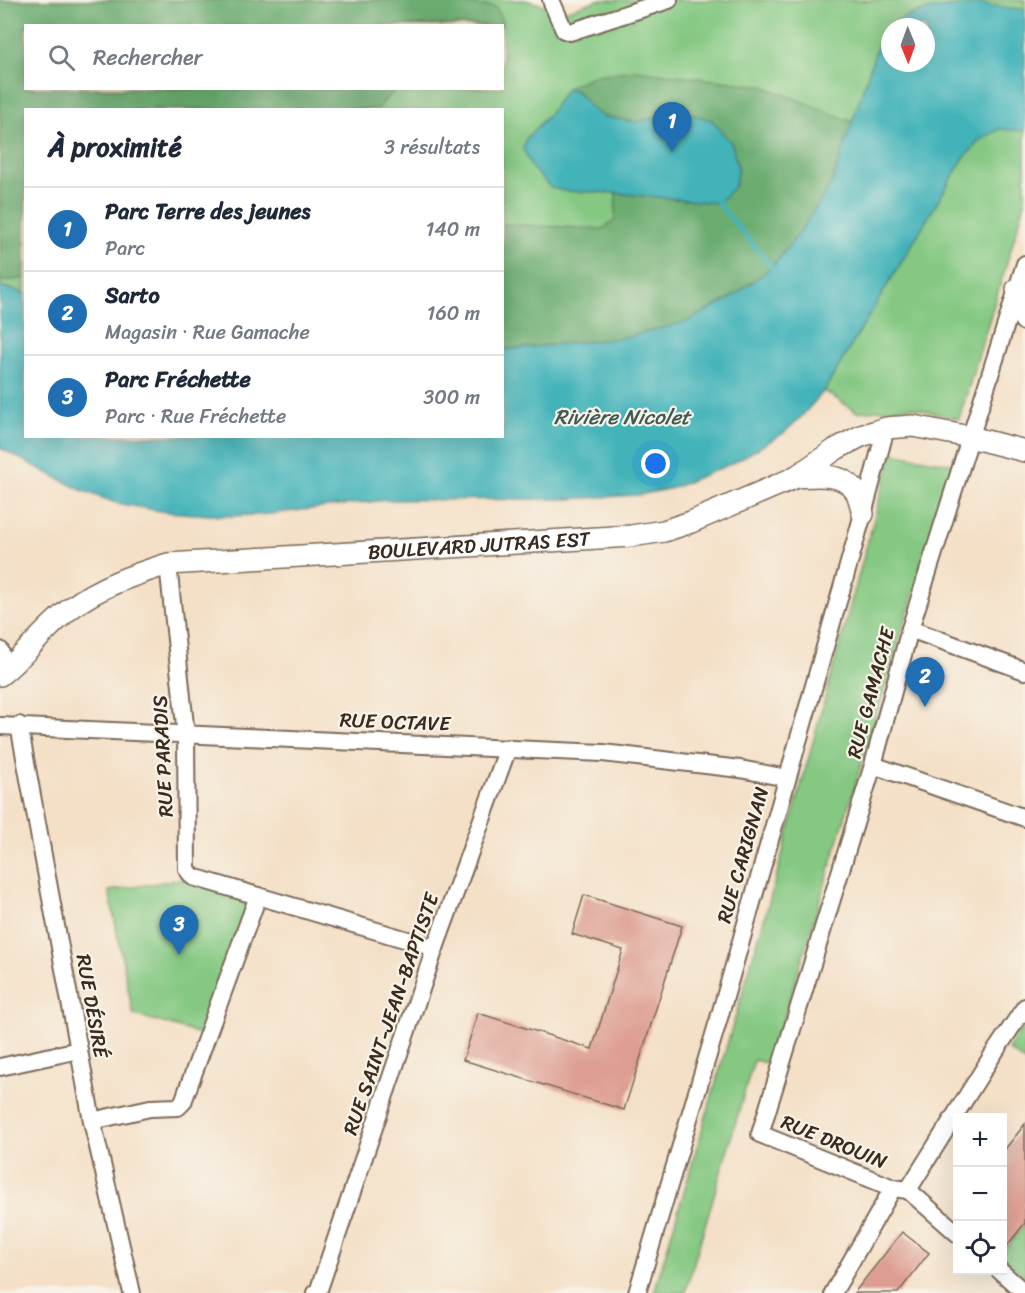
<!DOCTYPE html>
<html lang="fr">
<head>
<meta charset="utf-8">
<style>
	body { margin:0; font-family:Sriracha,sans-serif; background:#f2f2f3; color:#1f2937 }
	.controls { position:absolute; right:18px; bottom:18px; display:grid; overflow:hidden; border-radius:0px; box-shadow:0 6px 24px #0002 }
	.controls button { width:54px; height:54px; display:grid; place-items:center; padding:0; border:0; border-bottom:2px solid #e0e1e3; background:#fff; color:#1f2937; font:30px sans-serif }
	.compass { position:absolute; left:881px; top:18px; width:54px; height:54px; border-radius:50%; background:#fff; box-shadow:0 6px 24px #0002; rotate:179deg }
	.you { position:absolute; left:656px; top:464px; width:21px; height:21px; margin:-15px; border:4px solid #fff; border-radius:50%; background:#1a73e8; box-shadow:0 0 0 9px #1a73e833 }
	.badge { display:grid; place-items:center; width:39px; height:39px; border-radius:50%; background:#1f6fb2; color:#fff; font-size:20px; font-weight:700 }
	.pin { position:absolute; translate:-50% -50px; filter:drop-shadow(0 2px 3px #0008) }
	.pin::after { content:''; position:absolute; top:32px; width:21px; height:18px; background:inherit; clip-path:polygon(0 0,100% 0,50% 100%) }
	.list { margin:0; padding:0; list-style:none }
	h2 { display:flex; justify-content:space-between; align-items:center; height:78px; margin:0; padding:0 24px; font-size:26px }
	h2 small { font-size:20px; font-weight:400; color:#747a83 }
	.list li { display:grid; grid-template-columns:39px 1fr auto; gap:18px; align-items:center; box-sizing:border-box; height:84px; padding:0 24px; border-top:2px solid #e0e1e3 }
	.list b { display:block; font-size:22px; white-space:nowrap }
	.list p { margin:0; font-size:20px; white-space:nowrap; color:#747a83 }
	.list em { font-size:20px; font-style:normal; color:#747a83 }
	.icon { flex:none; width:33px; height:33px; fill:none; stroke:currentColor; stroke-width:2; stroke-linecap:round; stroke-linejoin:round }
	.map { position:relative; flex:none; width:1025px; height:1293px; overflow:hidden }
	.search { position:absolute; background:#fff; box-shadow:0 6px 24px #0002; left:24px; top:24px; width:480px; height:66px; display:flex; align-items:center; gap:15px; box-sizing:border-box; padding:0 21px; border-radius:0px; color:#747a83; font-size:22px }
	.panel { position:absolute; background:#fff; box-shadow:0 6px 24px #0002; left:24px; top:108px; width:480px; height:330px; border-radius:0px }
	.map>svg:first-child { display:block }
	.green { fill:#84c882; stroke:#607950; stroke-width:1.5; fill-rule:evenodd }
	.forest { fill:#6bac70; stroke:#536b47; stroke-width:1.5 }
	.water { fill:#43b3b9; stroke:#3f6e6c; stroke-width:1.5 }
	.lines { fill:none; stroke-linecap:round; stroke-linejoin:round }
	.stream { stroke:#43b3b9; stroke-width:4.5 }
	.building { fill:#dd9d90 }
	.minor-casing { stroke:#7c6a59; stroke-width:20 }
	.major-casing { stroke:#7c6a59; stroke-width:24 }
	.minor { stroke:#fff; stroke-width:16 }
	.major { stroke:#fff; stroke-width:21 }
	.labels { text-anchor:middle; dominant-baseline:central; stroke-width:4.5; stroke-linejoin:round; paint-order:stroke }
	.street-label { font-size:20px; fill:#3b2a1e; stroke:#f7f3e8 }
	.water-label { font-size:21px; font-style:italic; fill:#3e5a54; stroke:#f7f3e8 }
</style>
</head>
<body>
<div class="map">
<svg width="1025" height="1293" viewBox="0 0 1025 1293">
	<rect width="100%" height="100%" fill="#f7f3e8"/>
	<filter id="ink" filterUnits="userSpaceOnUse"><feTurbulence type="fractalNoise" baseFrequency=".0167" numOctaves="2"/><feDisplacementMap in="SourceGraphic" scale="12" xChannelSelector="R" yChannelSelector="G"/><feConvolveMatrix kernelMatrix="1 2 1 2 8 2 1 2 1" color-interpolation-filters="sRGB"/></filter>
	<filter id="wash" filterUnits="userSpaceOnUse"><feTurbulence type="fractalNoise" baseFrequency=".008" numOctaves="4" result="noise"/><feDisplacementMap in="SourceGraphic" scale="24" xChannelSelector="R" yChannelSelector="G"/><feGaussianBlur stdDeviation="1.35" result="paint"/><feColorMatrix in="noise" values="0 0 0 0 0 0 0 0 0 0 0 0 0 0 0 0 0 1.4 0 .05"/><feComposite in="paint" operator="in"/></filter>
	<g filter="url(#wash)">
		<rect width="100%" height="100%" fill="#f4e0c7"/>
		<g class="green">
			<path d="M0,0H525L565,11L598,0H1025V10L981,4L897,21L890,27V30L878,45L832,183L503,350L502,110H26L25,293L0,286ZM26,26H502V88H26Z"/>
			<path d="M1000,129L1025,131V203L959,419L911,407L857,412L824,391L963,159L981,139Z"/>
			<path d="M892,453L953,464L770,1064L754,1060L685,1293H654L770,899Z"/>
			<path d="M193,877L258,896L207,1036L133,1014L109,891Z"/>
			<path d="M1025,1023V1062L1008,1049Z"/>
			<path d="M1025,1223V1277L1003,1258V1253Z"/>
		</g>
		<g class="forest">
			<path d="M0,0H432L496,7L501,17L502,25L26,26V88L396,89L377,109L26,110L25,278L0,282Z"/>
			<path d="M635,70L763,86L853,122L832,183L799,233L772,267L731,298L686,322L623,338L503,350V224L602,229L615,220L616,193L718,203C740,180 740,175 732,144L663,116L635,122L604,117L592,109L576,91L567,88L595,75Z"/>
		</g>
		<g class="water">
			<path d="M981,4L1025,10V131L1000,129L981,139L963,159L824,391L801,417L784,433L735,462L673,488L639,495L567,499L386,500L261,515L224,516L166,512L116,503L79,489L0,448V286L25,293L26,436H502L503,350L623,338L686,322L731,298L772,267L799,233L832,183L878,44L890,30V63H926V27H892C907,8 957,6 981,4Z"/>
			<path d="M567,88L576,91L592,109L604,117L635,122L685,113L712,120L732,144L738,168L734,187L718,203L616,193L563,191L550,187L532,168L523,148L526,139L549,114Z"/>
		</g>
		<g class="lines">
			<path class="stream" d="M718,203L772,267"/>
		</g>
		<g id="blocks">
			<g class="building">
				<path d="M584,895L682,926L624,1110L463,1060L478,1013L592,1049L623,950L572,934Z"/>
				<path d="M1025,1124V1223L1002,1252V1153Z"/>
				<path d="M902,1232L929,1253L898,1293H854Z"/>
			</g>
		</g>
	</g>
	<g filter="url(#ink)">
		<use href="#blocks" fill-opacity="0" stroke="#7c6a59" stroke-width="1.5"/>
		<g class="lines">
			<defs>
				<g id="minor">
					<path d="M551,0L564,30L570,32L669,0"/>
					<path d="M168,564L186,735L187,869L193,877L435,948"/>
					<path d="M910,629L1025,671"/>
					<path d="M0,650L6,670"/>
					<path d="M19,725L92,1121L132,1293"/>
					<path d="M0,726L603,753L740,769L787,778"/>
					<path d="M873,765L1025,818"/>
					<path d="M0,1067L79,1050"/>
					<path d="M92,1121L150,1108L178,1107L183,1102L258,896"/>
					<path d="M893,1188L760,1134L873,765L910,629L1025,264"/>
					<path d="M908,1190L958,1234"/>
					<path d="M999,1270L1025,1293"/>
					<path d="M315,1293L318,1292L435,948L508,748"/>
					<path d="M637,1293L719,1018L863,514L886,428"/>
					<path d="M833,1293L893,1188L908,1190L992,1056L1025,1007"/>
				</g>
				<g id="major">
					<path d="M1017,289L1025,320"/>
					<path d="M795,477C814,476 840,472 853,488C859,494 861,506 863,514"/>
					<path id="s1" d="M0,675C26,655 45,628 71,608C100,586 133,575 168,564L631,536L664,531L691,522L794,478L836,449L861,436L886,428L913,426L970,437L1025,451"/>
				</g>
			</defs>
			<use href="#minor" class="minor-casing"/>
			<use href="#major" class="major-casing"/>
			<use href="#minor" class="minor"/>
			<use href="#major" class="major"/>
		</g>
	</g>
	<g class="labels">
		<g class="street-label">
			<text stroke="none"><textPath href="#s1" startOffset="516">BOULEVARD JUTRAS EST</textPath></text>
			<text transform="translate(871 693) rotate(-75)">RUE GAMACHE</text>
			<text transform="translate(395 722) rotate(2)">RUE OCTAVE</text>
			<text transform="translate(163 756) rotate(-93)">RUE PARADIS</text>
			<text transform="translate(743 855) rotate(-74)">RUE CARIGNAN</text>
			<text transform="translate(92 1006) rotate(80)">RUE DÉSIRÉ</text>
			<text transform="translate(391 1014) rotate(-71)">RUE SAINT-JEAN-BAPTISTE</text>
			<text transform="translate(834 1142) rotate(22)">RUE DROUIN</text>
		</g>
		<g class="water-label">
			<text x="622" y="417">Rivière Nicolet</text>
		</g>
	</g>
</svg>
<div class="controls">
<button>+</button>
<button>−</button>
<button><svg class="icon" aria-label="locate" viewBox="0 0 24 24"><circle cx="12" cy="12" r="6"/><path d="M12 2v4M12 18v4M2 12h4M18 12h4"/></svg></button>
</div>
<svg class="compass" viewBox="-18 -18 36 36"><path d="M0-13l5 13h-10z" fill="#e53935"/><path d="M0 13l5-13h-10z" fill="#747a83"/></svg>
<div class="you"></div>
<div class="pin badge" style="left:672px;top:152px">1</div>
<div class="pin badge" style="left:925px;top:707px">2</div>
<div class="pin badge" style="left:179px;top:955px">3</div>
<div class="search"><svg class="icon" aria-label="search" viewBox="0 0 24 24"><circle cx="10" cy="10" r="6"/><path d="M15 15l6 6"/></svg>Rechercher</div>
<section class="panel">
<h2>À proximité<small>3 résultats</small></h2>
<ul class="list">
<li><span class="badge">1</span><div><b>Parc Terre des jeunes</b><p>Parc</p></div><em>140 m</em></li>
<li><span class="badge">2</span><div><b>Sarto</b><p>Magasin · Rue Gamache</p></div><em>160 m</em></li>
<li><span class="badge">3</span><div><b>Parc Fréchette</b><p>Parc · Rue Fréchette</p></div><em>300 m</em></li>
</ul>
</section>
</div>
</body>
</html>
